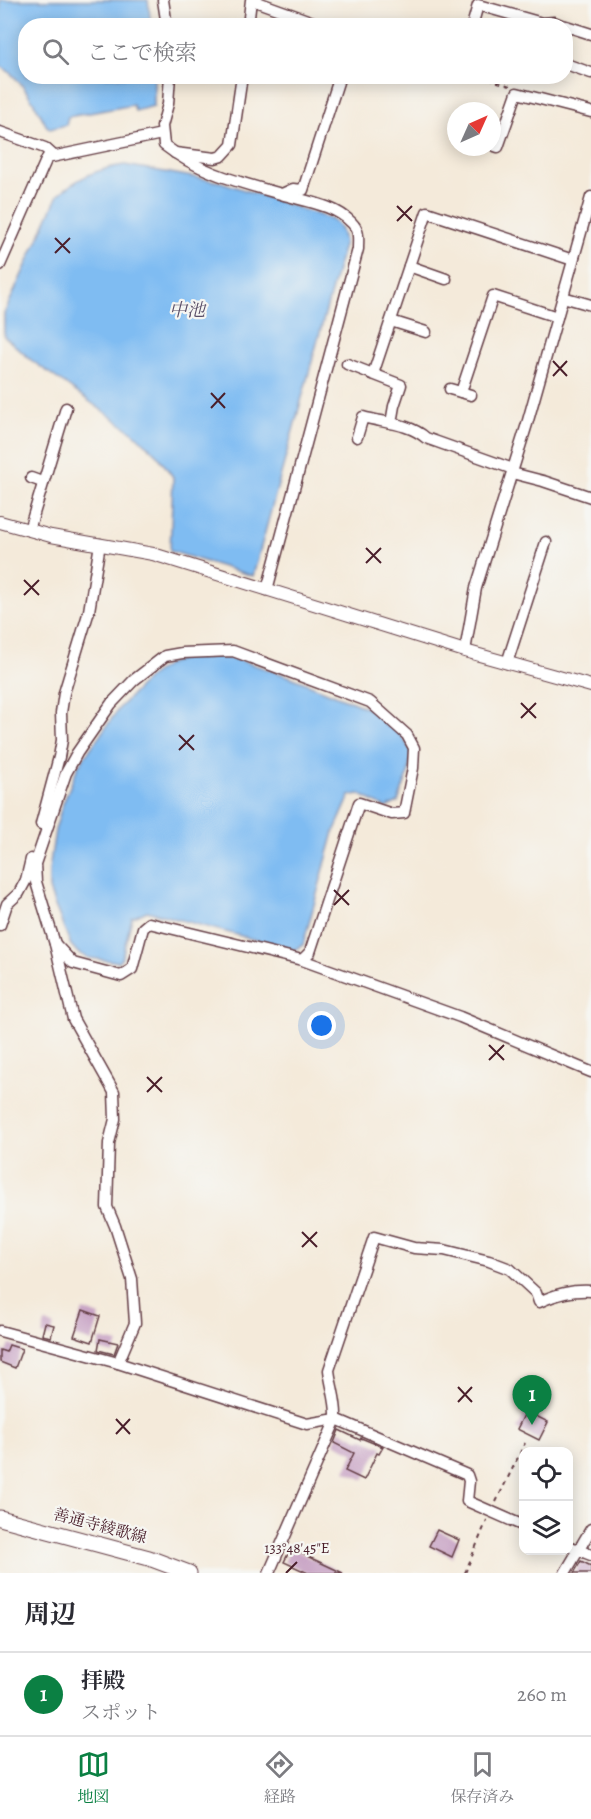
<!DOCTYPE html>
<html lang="ja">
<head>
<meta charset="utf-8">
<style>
	body { margin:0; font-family:Alegreya,"Noto Serif JP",serif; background:#f2f2f3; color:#2b2b33 }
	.controls { position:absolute; right:18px; bottom:18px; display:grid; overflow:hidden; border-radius:12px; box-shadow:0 3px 15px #0003 }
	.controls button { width:54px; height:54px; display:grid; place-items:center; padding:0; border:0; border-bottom:2px solid #e1e1e2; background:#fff; color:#2b2b33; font:30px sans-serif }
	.compass { position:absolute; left:447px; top:102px; width:54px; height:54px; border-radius:50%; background:#fff; box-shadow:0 3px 15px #0003; rotate:45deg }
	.you { position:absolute; left:322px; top:1026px; width:21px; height:21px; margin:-15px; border:4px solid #fff; border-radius:50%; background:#1a73e8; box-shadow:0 0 0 9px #1a73e833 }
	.badge { display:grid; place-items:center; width:39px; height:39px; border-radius:50%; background:#0b8043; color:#fff; font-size:20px; font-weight:700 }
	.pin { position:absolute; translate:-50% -50px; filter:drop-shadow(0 2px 3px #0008) }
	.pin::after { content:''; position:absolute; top:32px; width:21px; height:18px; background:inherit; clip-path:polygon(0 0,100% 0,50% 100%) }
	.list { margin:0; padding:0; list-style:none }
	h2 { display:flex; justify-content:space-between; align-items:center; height:78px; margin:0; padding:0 24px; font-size:26px }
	h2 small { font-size:20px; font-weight:400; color:#7c7c81 }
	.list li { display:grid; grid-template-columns:39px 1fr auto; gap:18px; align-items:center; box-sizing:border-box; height:84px; padding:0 24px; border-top:2px solid #e1e1e2 }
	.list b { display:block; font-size:22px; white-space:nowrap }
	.list p { margin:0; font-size:20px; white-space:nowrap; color:#7c7c81 }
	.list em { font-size:20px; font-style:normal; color:#7c7c81 }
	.icon { flex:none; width:33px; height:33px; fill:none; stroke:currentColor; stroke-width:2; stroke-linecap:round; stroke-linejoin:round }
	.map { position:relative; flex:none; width:591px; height:1573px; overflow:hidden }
	.search { position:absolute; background:#fff; box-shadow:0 3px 15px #0003; left:18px; right:18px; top:18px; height:66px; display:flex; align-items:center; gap:15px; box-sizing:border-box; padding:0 21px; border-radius:24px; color:#7c7c81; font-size:22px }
	.sheet { height:162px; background:#fff }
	nav { display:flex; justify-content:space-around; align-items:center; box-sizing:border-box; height:84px; border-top:2px solid #e1e1e2; background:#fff; font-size:16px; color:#7c7c81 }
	nav a { display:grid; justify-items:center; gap:3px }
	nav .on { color:#0b8043 }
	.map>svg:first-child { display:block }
	.water { fill:#7fbcf2; stroke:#646e8e; stroke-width:1.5 }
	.building { fill:#c49cc1 }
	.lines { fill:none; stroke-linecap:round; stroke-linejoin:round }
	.minor-casing { stroke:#643d45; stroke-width:13 }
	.tertiary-casing { stroke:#643d45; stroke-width:14 }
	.primary-casing { stroke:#643d45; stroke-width:17 }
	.path { stroke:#643d45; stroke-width:2; stroke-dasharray:4.5 4.5; stroke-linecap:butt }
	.minor { stroke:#fff; stroke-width:10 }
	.tertiary { stroke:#fff; stroke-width:12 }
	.primary { stroke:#fff; stroke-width:15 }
	.ticks { fill:none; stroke:#4a1f2b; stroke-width:2 }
	.labels { text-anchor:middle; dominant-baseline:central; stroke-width:4.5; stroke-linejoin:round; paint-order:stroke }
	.street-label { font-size:16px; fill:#4a1f2b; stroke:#f6f6f2 }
	.water-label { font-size:18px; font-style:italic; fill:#5a4e67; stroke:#f6f6f2 }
	.ticks-label { font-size:15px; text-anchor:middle; fill:#4a1f2b; stroke:#f6f6f2; stroke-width:4.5; stroke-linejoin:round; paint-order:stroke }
</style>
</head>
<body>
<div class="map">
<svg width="591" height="1573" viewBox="0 0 591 1573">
	<rect width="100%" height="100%" fill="#f6f6f2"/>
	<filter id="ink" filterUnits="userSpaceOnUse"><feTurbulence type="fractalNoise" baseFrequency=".0167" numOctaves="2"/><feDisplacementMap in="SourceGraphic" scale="12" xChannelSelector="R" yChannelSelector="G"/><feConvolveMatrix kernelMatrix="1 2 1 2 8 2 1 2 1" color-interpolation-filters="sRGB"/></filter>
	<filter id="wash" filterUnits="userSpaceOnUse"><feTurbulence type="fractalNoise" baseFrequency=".008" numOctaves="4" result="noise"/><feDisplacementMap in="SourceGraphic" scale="24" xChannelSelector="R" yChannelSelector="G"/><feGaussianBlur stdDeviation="1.35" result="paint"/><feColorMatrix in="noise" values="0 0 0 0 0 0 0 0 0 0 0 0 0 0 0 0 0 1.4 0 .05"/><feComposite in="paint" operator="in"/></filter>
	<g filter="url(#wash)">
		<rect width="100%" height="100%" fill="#f4eada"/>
		<g class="water">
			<path d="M0,0H148L151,25L26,26V76L154,77V106L135,111L133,105L68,117L66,125L50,129L46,125C37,107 19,75 0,66Z"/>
			<path d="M125,165L221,182L331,219C341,226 343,233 344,245L253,576L170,551L173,477L158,456L134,433L31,360L4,336V314L58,195C77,178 100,168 125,165Z"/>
			<path d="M214,656L239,660L291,677L379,713L400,733L411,751L409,771L398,802L386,808L359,794L350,796L334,832L303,945L294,950L147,911L132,918L122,957L119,962L89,958L78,953L71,945L53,901L49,889V870L55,830L62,806L78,766L120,707L149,677L170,663L185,658Z"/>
		</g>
		<g id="blocks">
			<g class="building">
				<path d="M83,1310L100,1316L92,1342L74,1336Z"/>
				<path d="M45,1323L54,1325L51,1337L42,1335Z"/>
				<path d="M100,1339L118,1343L114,1354L98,1350Z"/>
				<path d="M9,1345L22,1349L15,1368L0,1362V1350L6,1352Z"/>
				<path d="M526,1411L548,1422L539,1440L517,1429Z"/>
				<path d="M339,1430L360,1440L361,1438L383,1447L379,1454L377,1453L364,1480L345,1471L354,1453L334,1443Z"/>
				<path d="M437,1530L459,1540L452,1557L429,1546Z"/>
				<path d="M291,1548L313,1559L343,1573H308L284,1562Z"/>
				<path d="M581,1561L591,1566V1573H574Z"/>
			</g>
		</g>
	</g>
	<g filter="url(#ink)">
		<use href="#blocks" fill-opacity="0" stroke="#643d45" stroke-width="1.5"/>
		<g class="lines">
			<defs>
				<g id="minor">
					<path d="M163,0L167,26"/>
					<path d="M252,0L324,26"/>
					<path d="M248,26L251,0"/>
					<path d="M472,26L478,5L542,23L554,22L564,26"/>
					<path d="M566,26L591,34"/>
					<path d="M566,64L591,73"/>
					<path d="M170,76L168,104L162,126L164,145C201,174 243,183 288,196C310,202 336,206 352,223C360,231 358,239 358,249L267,590"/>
					<path d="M0,132L45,148L54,156"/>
					<path d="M495,146L498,147L517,93L591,112"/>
					<path d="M175,153L215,158L222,156L232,145L242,76"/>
					<path d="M282,194L293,189L303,190L340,76"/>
					<path d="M0,265L47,158L162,134"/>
					<path d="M409,266L446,279"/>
					<path d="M563,297L591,305"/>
					<path d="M391,321L426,332"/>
					<path d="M347,364L401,385L394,406L391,423"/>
					<path d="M373,374L427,212L573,260"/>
					<path d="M450,389L471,395"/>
					<path d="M461,392L493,296L557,317"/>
					<path d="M357,437L363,417C384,423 409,423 426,438L513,469"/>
					<path d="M512,473L543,481L591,497"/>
					<path d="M31,478L42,482"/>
					<path d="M29,530L66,408"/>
					<path d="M465,651L476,588L527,424L591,197"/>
					<path d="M507,663L546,542"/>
					<path d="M41,824L59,757L62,740L61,713L64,693L89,611L100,544"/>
					<path d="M0,925L7,904L19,893L26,880L31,859"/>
					<path d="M55,944L73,963L121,976L132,969L143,928L149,923L302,960L460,1017L591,1072"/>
					<path d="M0,1331L118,1363L307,1424L336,1419L467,1475L469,1481L467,1501L524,1526"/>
					<path d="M118,1363L135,1323L132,1279L115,1226L107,1207L109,1143L115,1119L114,1092L73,1019L55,944L36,882L35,864L66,773L77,753L111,704L134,680L165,656L182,653L233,651L370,702L407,735L414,748L413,768L404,813L392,814L359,803L310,952L302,960"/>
					<path d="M568,1546L591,1555"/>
					<path d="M269,1573L336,1419C337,1402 331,1387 329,1370L374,1237L414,1248L444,1250L489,1261L510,1269L536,1293L539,1302C557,1294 571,1290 591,1291"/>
					<path d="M565,1573L591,1529"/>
				</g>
				<path id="tertiary" d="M0,522L51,536L153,554L465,651L591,686"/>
				<path id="primary" d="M0,1518L149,1558L189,1573"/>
			</defs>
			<use href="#minor" class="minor-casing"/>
			<use href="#tertiary" class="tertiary-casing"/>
			<use href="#primary" class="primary-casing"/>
			<g class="path">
				<path d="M480,76L510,86"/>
				<path d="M496,1502L525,1443"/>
				<path d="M465,1573L487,1520"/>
			</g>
			<use href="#minor" class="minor"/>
			<use href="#tertiary" class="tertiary"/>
			<use href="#primary" class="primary"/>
		</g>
	</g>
	<path class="ticks" d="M397,206L412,221M397,221L412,206M55,238L70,253M55,253L70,238M553,361L567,376M553,376L567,361M211,393L225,408M211,408L225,393M366,548L381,563M366,563L381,548M24,580L39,595M24,595L39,580M521,703L536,718M521,718L536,703M179,735L194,750M179,750L194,735M334,890L349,905M334,905L349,890M489,1045L504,1060M489,1060L504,1045M147,1077L162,1092M147,1092L162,1077M302,1232L317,1247M302,1247L317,1232M458,1387L472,1402M458,1402L472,1387M116,1419L130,1434M116,1434L130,1419M286,1573L297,1562"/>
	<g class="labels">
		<g class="street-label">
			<text transform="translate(100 1526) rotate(15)">善通寺綾歌線</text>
		</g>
		<g class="water-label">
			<text x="187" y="310">中池</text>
		</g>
	</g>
	<g class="ticks-label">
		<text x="297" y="1553">133°48'45"E</text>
	</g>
</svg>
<div class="controls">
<button><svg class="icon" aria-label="locate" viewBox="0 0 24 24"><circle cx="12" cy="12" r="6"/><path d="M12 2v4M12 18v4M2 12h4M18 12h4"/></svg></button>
<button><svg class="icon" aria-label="layers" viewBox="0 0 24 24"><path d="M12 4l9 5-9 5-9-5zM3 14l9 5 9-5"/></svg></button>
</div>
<svg class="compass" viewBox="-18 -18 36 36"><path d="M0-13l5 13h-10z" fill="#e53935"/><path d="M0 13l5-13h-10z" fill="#7c7c81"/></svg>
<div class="you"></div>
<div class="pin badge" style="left:532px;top:1425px">1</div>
<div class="search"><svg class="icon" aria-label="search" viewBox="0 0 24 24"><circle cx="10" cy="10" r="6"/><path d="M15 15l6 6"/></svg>ここで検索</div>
</div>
<section class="sheet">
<h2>周辺<small></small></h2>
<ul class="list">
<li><span class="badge">1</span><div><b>拝殿</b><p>スポット</p></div><em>260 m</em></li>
</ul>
</section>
<nav>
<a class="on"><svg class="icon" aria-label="map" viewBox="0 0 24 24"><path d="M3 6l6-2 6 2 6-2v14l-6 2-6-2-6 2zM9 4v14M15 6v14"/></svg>地図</a>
<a><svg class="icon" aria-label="directions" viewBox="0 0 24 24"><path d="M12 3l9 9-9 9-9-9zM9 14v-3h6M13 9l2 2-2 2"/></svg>経路</a>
<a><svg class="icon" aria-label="saved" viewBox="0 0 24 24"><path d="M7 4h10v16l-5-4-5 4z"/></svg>保存済み</a>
</nav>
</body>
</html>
